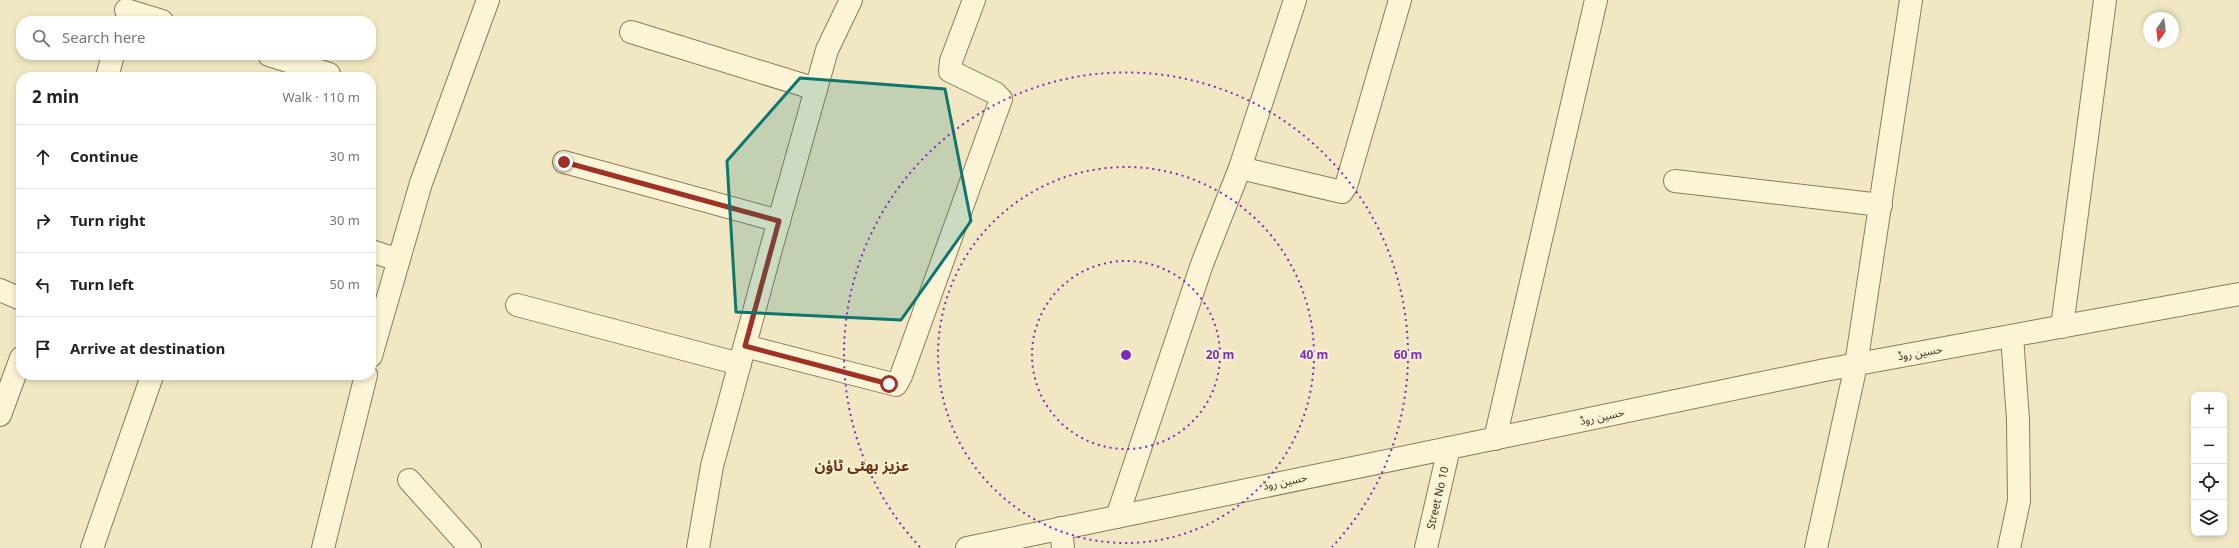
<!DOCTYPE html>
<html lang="en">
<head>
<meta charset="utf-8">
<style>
	body { margin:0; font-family:Georgia,"Noto Sans Arabic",serif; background:#f2f2f2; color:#222 }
	.controls { position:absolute; right:12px; bottom:12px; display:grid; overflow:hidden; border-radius:8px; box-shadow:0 2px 6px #0003 }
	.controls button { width:36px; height:36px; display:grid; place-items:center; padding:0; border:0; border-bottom:1px solid #e0e0e0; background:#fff; color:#222; font:20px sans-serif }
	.compass { position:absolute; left:2143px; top:12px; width:36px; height:36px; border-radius:50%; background:#fff; box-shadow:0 2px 6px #0003; rotate:194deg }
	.stop { position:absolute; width:12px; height:12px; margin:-9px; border:3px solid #9f3125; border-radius:50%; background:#fff }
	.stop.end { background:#9f3125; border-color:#fff; box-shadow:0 1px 4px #0008 }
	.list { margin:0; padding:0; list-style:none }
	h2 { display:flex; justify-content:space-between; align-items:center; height:52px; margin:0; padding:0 16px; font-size:17px }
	h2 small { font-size:13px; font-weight:400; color:#767676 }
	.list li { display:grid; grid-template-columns:26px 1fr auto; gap:12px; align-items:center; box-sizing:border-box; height:64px; padding:0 16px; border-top:1px solid #e0e0e0 }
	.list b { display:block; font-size:15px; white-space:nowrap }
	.list em { font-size:13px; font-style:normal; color:#767676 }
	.icon { flex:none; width:22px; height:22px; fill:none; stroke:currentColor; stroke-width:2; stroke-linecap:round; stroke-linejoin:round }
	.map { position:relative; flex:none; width:2239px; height:548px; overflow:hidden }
	.search { position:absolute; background:#fff; box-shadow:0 2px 6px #0003; left:16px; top:16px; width:360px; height:44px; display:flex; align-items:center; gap:10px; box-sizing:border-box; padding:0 14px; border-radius:16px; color:#767676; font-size:15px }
	.panel { position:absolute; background:#fff; box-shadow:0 2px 6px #0003; left:16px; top:72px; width:360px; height:308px; border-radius:16px }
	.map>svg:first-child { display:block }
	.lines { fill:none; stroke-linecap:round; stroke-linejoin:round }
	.minor-casing { stroke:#8c7a58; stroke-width:24 }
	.tertiary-casing { stroke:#8c7a58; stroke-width:24 }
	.minor { stroke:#fbf4d7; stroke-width:22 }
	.tertiary { stroke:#fbf4d7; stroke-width:22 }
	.route { stroke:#9f3125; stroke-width:5 }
	.marked { fill:#0f766e; fill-opacity:0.2; stroke:#0f766e; stroke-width:3; stroke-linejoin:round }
	.ring { fill:none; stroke:#7b2cbf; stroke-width:2; stroke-dasharray:2 4 }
	.labels { text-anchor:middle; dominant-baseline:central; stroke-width:4; stroke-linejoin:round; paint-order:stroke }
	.street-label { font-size:11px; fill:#3b2f1d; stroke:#f8f1d3 }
	.district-label { font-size:15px; font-weight:bold; fill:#6b341a; stroke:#f8f1d3 }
	.centre { fill:#7b2cbf; stroke:#f8f1d3; stroke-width:2 }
	.ring-label { font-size:12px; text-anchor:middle; font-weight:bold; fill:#7b2cbf; stroke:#f8f1d3; stroke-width:4; stroke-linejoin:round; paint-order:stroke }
</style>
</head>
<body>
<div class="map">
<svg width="2239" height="548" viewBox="0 0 2239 548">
	<rect width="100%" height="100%" fill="#f1e8c3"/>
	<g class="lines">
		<defs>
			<g id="minor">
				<path d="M126,10L162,21"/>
				<path d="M631,32L816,89"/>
				<path d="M269,55L329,74"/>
				<path d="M107,77L113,55"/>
				<path d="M564,162L779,221"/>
				<path d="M1240,168L1342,192L1346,186L1400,0"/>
				<path d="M1675,181L1881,205"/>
				<path d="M371,251L398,260"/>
				<path d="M0,290L21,299"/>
				<path d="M517,305L740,364"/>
				<path d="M2062,327L2105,0"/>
				<path d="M745,346L896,385L901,376L1001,99L995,93L950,71L951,61L974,0"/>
				<path d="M371,356L421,183L488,0"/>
				<path d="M0,415L21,358"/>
				<path d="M1495,439L1596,0"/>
				<path d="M409,480L470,548"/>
				<path d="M1117,517L1202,264L1240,168L1295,0"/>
				<path d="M1061,528L1063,548"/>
				<path d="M92,548L152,376L151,375"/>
				<path d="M323,548L366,375"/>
				<path d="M698,548L712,466L771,249L827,50L851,0"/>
				<path d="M1426,548L1449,448"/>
				<path d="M1816,548L1856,365L1911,0"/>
				<path d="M2009,548L2019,501L2018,419L2012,336"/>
			</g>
			<path id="tertiary" d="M967,548L1825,370L2239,294"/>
		</defs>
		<use href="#minor" class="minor-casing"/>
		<use href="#tertiary" class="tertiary-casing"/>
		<use href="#minor" class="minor"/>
		<use href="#tertiary" class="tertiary"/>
	</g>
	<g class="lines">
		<path class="route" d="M564,162L779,221L745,346L889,384"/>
	</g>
	<path class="marked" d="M800,78L945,89L971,221L901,320L736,312L727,161Z"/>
	<g class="ring">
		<circle cx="1126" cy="355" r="94"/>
		<circle cx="1126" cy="355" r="188"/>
		<path d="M920 547A282 282 0 1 1 1332 547"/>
	</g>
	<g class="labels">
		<g class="street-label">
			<text transform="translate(1920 353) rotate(-10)">حسین روڈ</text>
			<text transform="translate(1602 417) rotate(-12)">حسین روڈ</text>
			<text transform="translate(1285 482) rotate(-12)">حسین روڈ</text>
			<text transform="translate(1438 498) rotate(-77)">Street No 10</text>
		</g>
		<g class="district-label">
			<text x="862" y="466">عزیز بھٹی ٹاؤن</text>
		</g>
	</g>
	<circle cx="1126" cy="355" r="6" class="centre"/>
	<g class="ring-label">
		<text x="1220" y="359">20 m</text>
		<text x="1314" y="359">40 m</text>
		<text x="1408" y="359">60 m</text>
	</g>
</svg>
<div class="controls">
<button>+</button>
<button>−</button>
<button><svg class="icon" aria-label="locate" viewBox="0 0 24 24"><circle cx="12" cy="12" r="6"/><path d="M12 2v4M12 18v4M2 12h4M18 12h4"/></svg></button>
<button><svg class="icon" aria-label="layers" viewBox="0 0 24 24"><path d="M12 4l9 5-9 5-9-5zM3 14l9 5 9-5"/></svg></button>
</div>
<svg class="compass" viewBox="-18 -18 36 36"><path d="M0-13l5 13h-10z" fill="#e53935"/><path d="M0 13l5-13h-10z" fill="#767676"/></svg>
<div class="stop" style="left:889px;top:384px"></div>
<div class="stop end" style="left:564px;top:162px"></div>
<div class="search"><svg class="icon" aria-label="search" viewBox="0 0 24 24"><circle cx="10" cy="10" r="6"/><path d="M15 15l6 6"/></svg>Search here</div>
<section class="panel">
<h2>2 min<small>Walk · 110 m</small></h2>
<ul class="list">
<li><svg class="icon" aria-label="ahead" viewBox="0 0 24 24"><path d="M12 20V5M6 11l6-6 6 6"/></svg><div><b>Continue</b></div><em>30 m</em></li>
<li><svg class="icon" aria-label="right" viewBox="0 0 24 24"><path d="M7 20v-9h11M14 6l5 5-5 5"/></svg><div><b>Turn right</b></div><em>30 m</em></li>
<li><svg class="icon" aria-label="left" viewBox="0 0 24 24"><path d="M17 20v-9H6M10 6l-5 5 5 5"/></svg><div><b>Turn left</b></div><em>50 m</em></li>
<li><svg class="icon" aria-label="arrive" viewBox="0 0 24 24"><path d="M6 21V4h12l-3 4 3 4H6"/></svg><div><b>Arrive at destination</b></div></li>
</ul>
</section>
</div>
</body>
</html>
